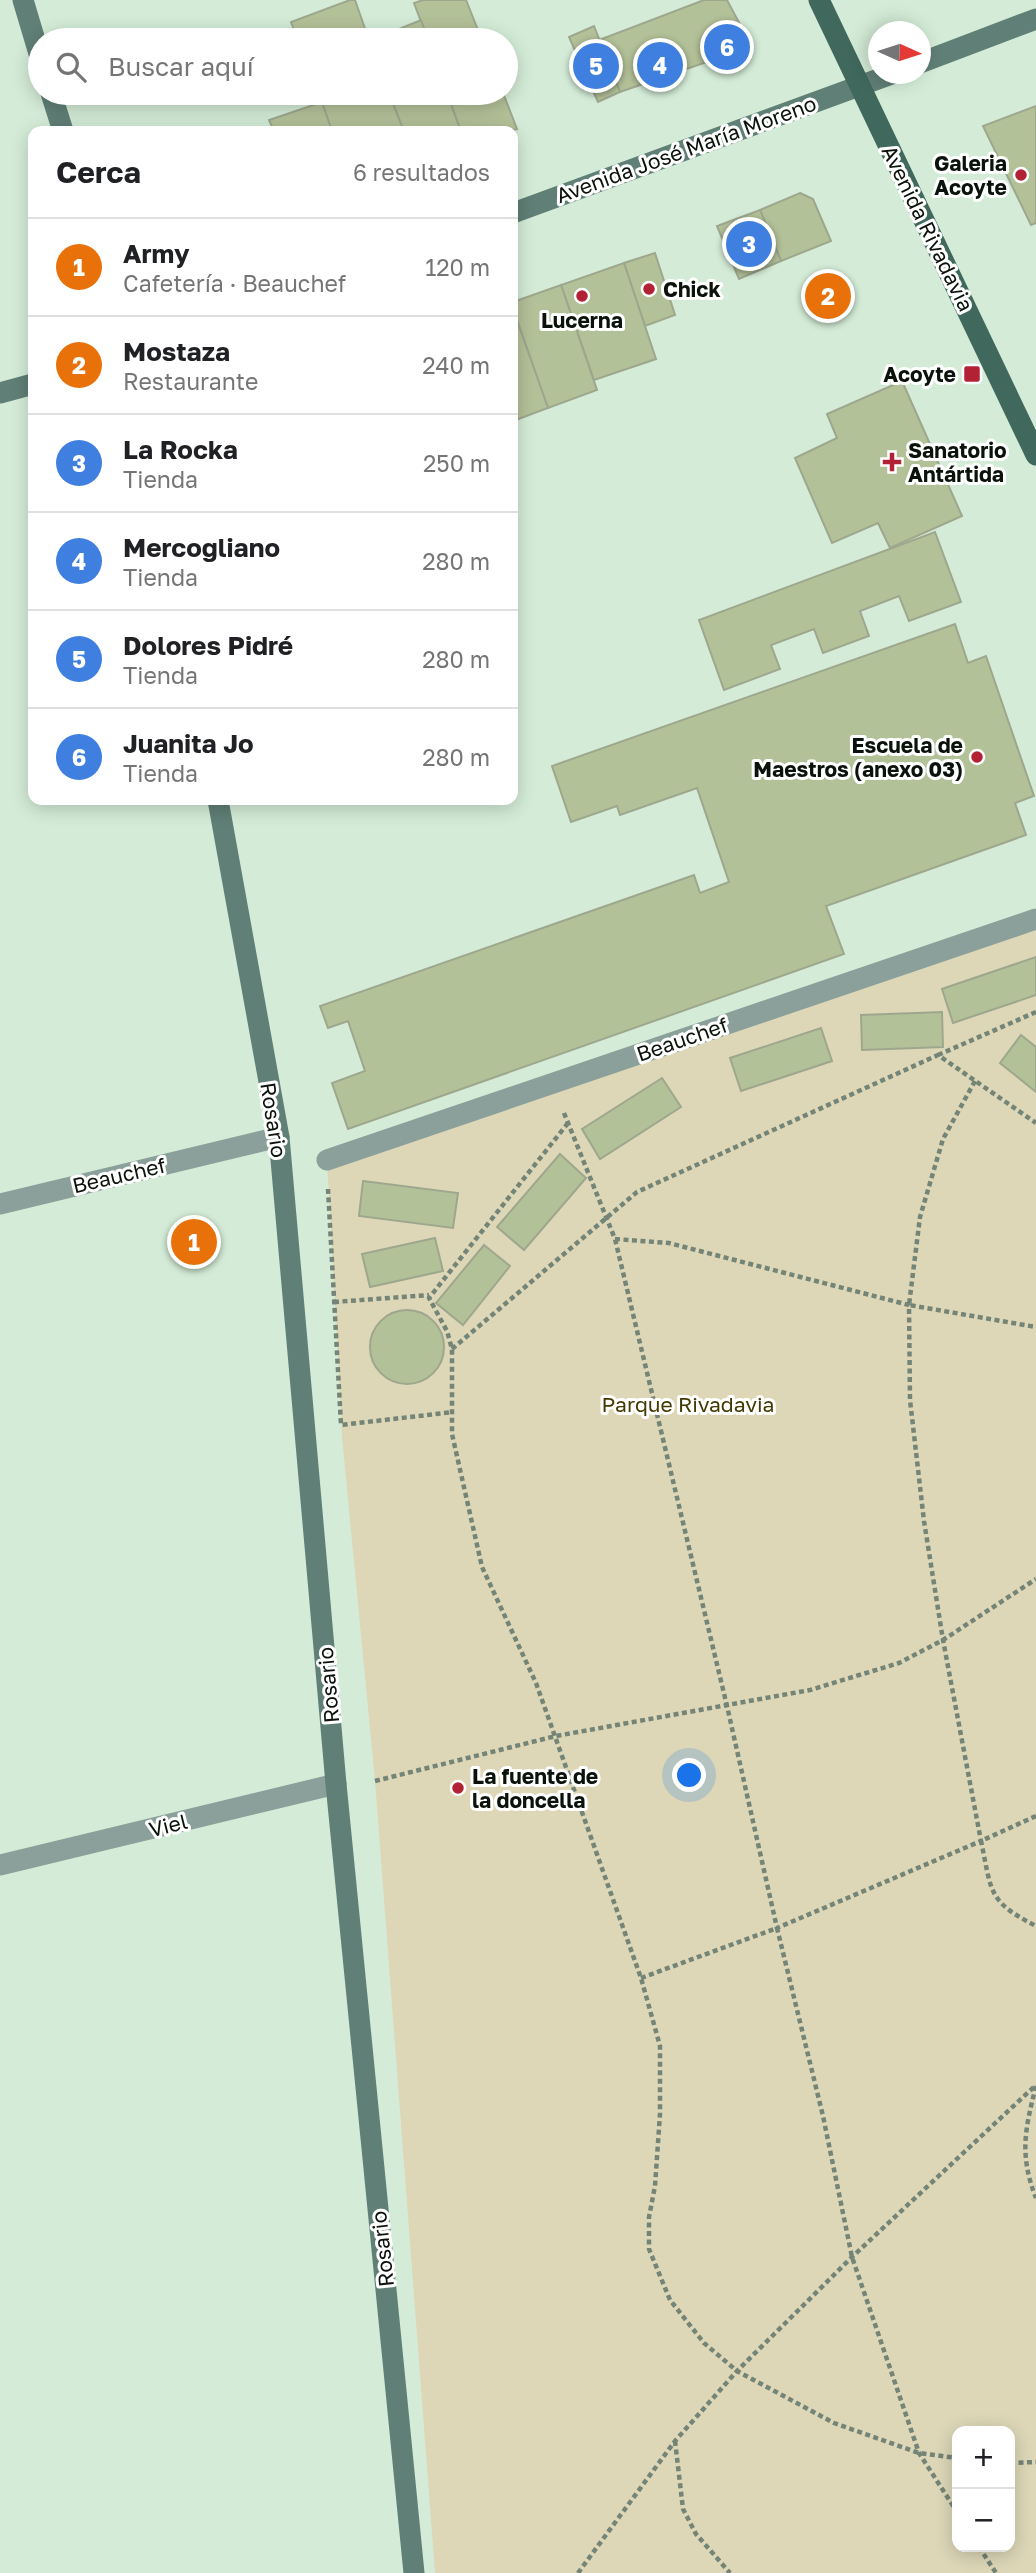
<!DOCTYPE html>
<html lang="es">
<head>
<meta charset="utf-8">
<style>
	body { margin:0; font-family:"Golos Text",sans-serif; background:#f2f2f2; color:#202124 }
	.controls { position:absolute; right:21px; bottom:21px; display:grid; overflow:hidden; border-radius:14px; box-shadow:0 4px 18px #0003 }
	.controls button { width:63px; height:63px; display:grid; place-items:center; padding:0; border:0; border-bottom:2px solid #e0e0e0; background:#fff; color:#202124; font:35px sans-serif }
	.compass { position:absolute; left:868px; top:21px; width:63px; height:63px; border-radius:50%; background:#fff; box-shadow:0 4px 18px #0003; rotate:93deg }
	.you { position:absolute; left:690px; top:1776px; width:24px; height:24px; margin:-18px; border:5px solid #fff; border-radius:50%; background:#1a73e8; box-shadow:0 0 0 10px #1a73e833 }
	.badge { display:grid; place-items:center; width:46px; height:46px; border-radius:50%; background:#0f766e; color:#fff; font-size:23px; font-weight:700 }
	.pin { position:absolute; translate:-50% -50%; border:4px solid #fff; box-shadow:0 2px 7px #0006 }
	.list { margin:0; padding:0; list-style:none }
	h2 { display:flex; justify-content:space-between; align-items:center; height:91px; margin:0; padding:0 28px; font-size:30px }
	h2 small { font-size:23px; font-weight:400; color:#757577 }
	.list li { display:grid; grid-template-columns:46px 1fr auto; gap:21px; align-items:center; box-sizing:border-box; height:98px; padding:0 28px; border-top:2px solid #e0e0e0 }
	.list b { display:block; font-size:26px; white-space:nowrap }
	.list p { margin:0; font-size:23px; white-space:nowrap; color:#757577 }
	.list em { font-size:23px; font-style:normal; color:#757577 }
	.icon { flex:none; width:38px; height:38px; fill:none; stroke:currentColor; stroke-width:2; stroke-linecap:round; stroke-linejoin:round }
	.map { position:relative; flex:none; width:1036px; height:2573px; overflow:hidden }
	.search { position:absolute; background:#fff; box-shadow:0 4px 18px #0003; left:28px; top:28px; width:490px; height:77px; display:flex; align-items:center; gap:18px; box-sizing:border-box; padding:0 24px; border-radius:38px; color:#757577; font-size:26px }
	.panel { position:absolute; background:#fff; box-shadow:0 4px 18px #0003; left:28px; top:126px; width:490px; height:679px; border-radius:14px }
	.map>svg:first-child { display:block }
	.green { fill:#ddd7b8; fill-rule:evenodd }
	.building { fill:#b3c198; stroke:#9ea78e; stroke-width:2 }
	.lines { fill:none; stroke-linecap:round; stroke-linejoin:round }
	.path { stroke:#748476; stroke-width:4.5; stroke-dasharray:5 3.5; stroke-linecap:butt }
	.street { stroke:#8ba09a; stroke-width:21 }
	.secondary { stroke:#607f76; stroke-width:21 }
	.primary { stroke:#40685d; stroke-width:21 }
	.poi-dot { fill:#b32135; stroke:#fff; stroke-width:2.5 }
	.labels { text-anchor:middle; dominant-baseline:central; stroke-width:6; stroke-linejoin:round; paint-order:stroke }
	.street-label { font-size:21px; fill:#0a120b; stroke:#fff }
	.poi-label { font-size:21px; font-weight:bold; fill:#0a120b; stroke:#fff; text-anchor:end }
	.park-label { font-size:21px; fill:#433902; stroke:#fff }
</style>
</head>
<body>
<div class="map">
<svg width="1036" height="2573" viewBox="0 0 1036 2573">
	<rect width="100%" height="100%" fill="#d4ecd7"/>
	<path class="green" d="M1036,919V2573H435L375,1781L342,1437L327,1160ZM957,2431H1010V2547H957Z"/>
	<g class="building">
		<path d="M350,0H355L369,40H298L291,22Z"/>
		<path d="M423,0H466L482,40H428L414,3Z"/>
		<path d="M704,0H727L744,32L730,54L620,92L599,40Z"/>
		<path d="M421,20L428,40H372Z"/>
		<path d="M594,26L620,92L598,102L569,37Z"/>
		<path d="M318,93H389L404,131H332Z"/>
		<path d="M389,93H447L461,131H404Z"/>
		<path d="M447,93H503L517,129L510,131H461Z"/>
		<path d="M322,102L332,131H274L269,120Z"/>
		<path d="M1036,106V223L1031,225L983,126Z"/>
		<path d="M800,193L813,199L831,241L781,261L760,210Z"/>
		<path d="M760,210L781,261L739,279L717,226Z"/>
		<path d="M655,253L675,315L645,326L624,263Z"/>
		<path d="M624,263L656,359L594,380L561,285Z"/>
		<path d="M561,285L597,390L548,408L513,309V302Z"/>
		<path d="M513,309L548,408L513,421Z"/>
		<path d="M902,381L962,516L890,548L878,523L832,543L795,458L837,438L827,414Z"/>
		<path d="M935,532L961,602L909,621L899,596L860,611L869,636L823,653L814,629L771,645L780,669L724,690L699,620Z"/>
		<path d="M955,624L968,663L986,656L1034,796L1015,803L1026,835L826,906L844,954L348,1129L332,1083L365,1071L348,1021L328,1028L320,1006L694,875L700,893L729,882L697,788L620,815L617,806L571,822L552,766Z"/>
		<path d="M1036,957V995L953,1023L942,989Z"/>
		<path d="M942,1012L943,1047L862,1050L861,1015Z"/>
		<path d="M821,1028L832,1061L741,1091L730,1058Z"/>
		<path d="M1021,1035L1036,1047V1092L1000,1063Z"/>
		<path d="M662,1078L681,1107L600,1159L582,1129Z"/>
		<path d="M560,1154L586,1178L524,1250L497,1227Z"/>
		<path d="M363,1181L458,1193L453,1228L359,1216Z"/>
		<path d="M435,1238L443,1271L370,1287L362,1254Z"/>
		<path d="M484,1245L510,1266L463,1325L436,1303Z"/>
		<circle cx="407" cy="1347" r="37"/>
	</g>
	<g class="lines">
		<g class="path">
			<path d="M938,1055L1036,1012"/>
			<path d="M975,1081L943,1139L920,1217L909,1305L1036,1327"/>
			<path d="M564,1113L615,1239"/>
			<path d="M568,1123L429,1298L447,1331L452,1349V1434L482,1567L536,1683L641,1978L660,2046V2114L655,2186L649,2217V2249L670,2300L704,2343L737,2371L834,2423L919,2453L957,2458"/>
			<path d="M328,1189L341,1425L453,1412"/>
			<path d="M615,1239L669,1243L909,1305L910,1400L924,1521L943,1640L981,1841L777,1928L727,1706Z"/>
			<path d="M334,1302L429,1295"/>
			<path d="M452,1349L637,1192L938,1055L1036,1123"/>
			<path d="M375,1781L556,1736L810,1690L899,1663L943,1640L1036,1579"/>
			<path d="M1036,1816L981,1841C992,1892 987,1901 1036,1926"/>
			<path d="M641,1978L777,1928L823,2116L852,2257L919,2453L957,2512"/>
			<path d="M1036,2086C1025,2129 1019,2155 1036,2198"/>
			<path d="M675,2441L683,2509L696,2534L730,2573"/>
			<path d="M1010,2463L1036,2462"/>
			<path d="M979,2547L996,2573"/>
			<path d="M578,2573L675,2441L737,2371L852,2257L1036,2085"/>
		</g>
		<g class="street">
			<path d="M327,1160L1036,919"/>
			<path d="M0,1204L279,1137"/>
			<path d="M0,1865L336,1784"/>
		</g>
		<g class="secondary">
			<path d="M23,0L40,57"/>
			<path d="M920,63L1036,19"/>
			<path d="M51,93L63,131"/>
			<path d="M513,213L892,74"/>
			<path d="M0,393L33,384"/>
			<path d="M218,800L279,1137L336,1784L414,2573"/>
		</g>
		<path class="primary" d="M819,0L1036,455"/>
	</g>
	<g class="poi-dot">
		<circle cx="1021" cy="175" r="7"/>
		<circle cx="649" cy="289" r="7"/>
		<circle cx="582" cy="296" r="7"/>
		<rect x="963" y="365" width="18" height="18" rx="3.5"/>
		<path d="M888.5 451.5h7v7h7v7h-7v7h-7v-7h-7v-7h7z"/>
		<circle cx="977" cy="757" r="7"/>
		<circle cx="458" cy="1788" r="7"/>
	</g>
	<g class="labels">
		<g class="street-label">
			<text transform="translate(686 149) rotate(-20)">Avenida José María Moreno</text>
			<text transform="translate(928 228) rotate(64)">Avenida Rivadavia</text>
			<text transform="translate(682 1039) rotate(-19)">Beauchef</text>
			<text transform="translate(274 1120) rotate(81)">Rosario</text>
			<text transform="translate(119 1175) rotate(-13)">Beauchef</text>
			<text transform="translate(328 1685) rotate(-95)">Rosario</text>
			<text transform="translate(168 1825) rotate(-14)">Viel</text>
			<text transform="translate(382 2249) rotate(-96)">Rosario</text>
		</g>
		<g class="poi-label">
			<text x="1007" y="163">Galeria<tspan x="1007" dy="24">Acoyte</tspan></text>
			<text x="663" y="289" text-anchor="start">Chick</text>
			<text x="582" y="320" text-anchor="middle">Lucerna</text>
			<text x="956" y="374">Acoyte</text>
			<text x="908" y="450" text-anchor="start">Sanatorio<tspan x="908" dy="24">Antártida</tspan></text>
			<text x="963" y="745">Escuela de<tspan x="963" dy="24">Maestros (anexo 03)</tspan></text>
			<text x="472" y="1776" text-anchor="start">La fuente de<tspan x="472" dy="24">la doncella</tspan></text>
		</g>
		<g class="park-label">
			<text x="688" y="1404">Parque Rivadavia</text>
		</g>
	</g>
</svg>
<div class="controls">
<button>+</button>
<button>−</button>
</div>
<svg class="compass" viewBox="-18 -18 36 36"><path d="M0-13l5 13h-10z" fill="#e53935"/><path d="M0 13l5-13h-10z" fill="#757577"/></svg>
<div class="you"></div>
<div class="pin badge" style="left:194px;top:1242px;background:#e8710a">1</div>
<div class="pin badge" style="left:828px;top:296px;background:#e8710a">2</div>
<div class="pin badge" style="left:749px;top:244px;background:#3f7fe0">3</div>
<div class="pin badge" style="left:660px;top:65px;background:#3f7fe0">4</div>
<div class="pin badge" style="left:596px;top:66px;background:#3f7fe0">5</div>
<div class="pin badge" style="left:727px;top:47px;background:#3f7fe0">6</div>
<div class="search"><svg class="icon" aria-label="search" viewBox="0 0 24 24"><circle cx="10" cy="10" r="6"/><path d="M15 15l6 6"/></svg>Buscar aquí</div>
<section class="panel">
<h2>Cerca<small>6 resultados</small></h2>
<ul class="list">
<li><span class="badge" style="background:#e8710a">1</span><div><b>Army</b><p>Cafetería · Beauchef</p></div><em>120 m</em></li>
<li><span class="badge" style="background:#e8710a">2</span><div><b>Mostaza</b><p>Restaurante</p></div><em>240 m</em></li>
<li><span class="badge" style="background:#3f7fe0">3</span><div><b>La Rocka</b><p>Tienda</p></div><em>250 m</em></li>
<li><span class="badge" style="background:#3f7fe0">4</span><div><b>Mercogliano</b><p>Tienda</p></div><em>280 m</em></li>
<li><span class="badge" style="background:#3f7fe0">5</span><div><b>Dolores Pidré</b><p>Tienda</p></div><em>280 m</em></li>
<li><span class="badge" style="background:#3f7fe0">6</span><div><b>Juanita Jo</b><p>Tienda</p></div><em>280 m</em></li>
</ul>
</section>
</div>
</body>
</html>
